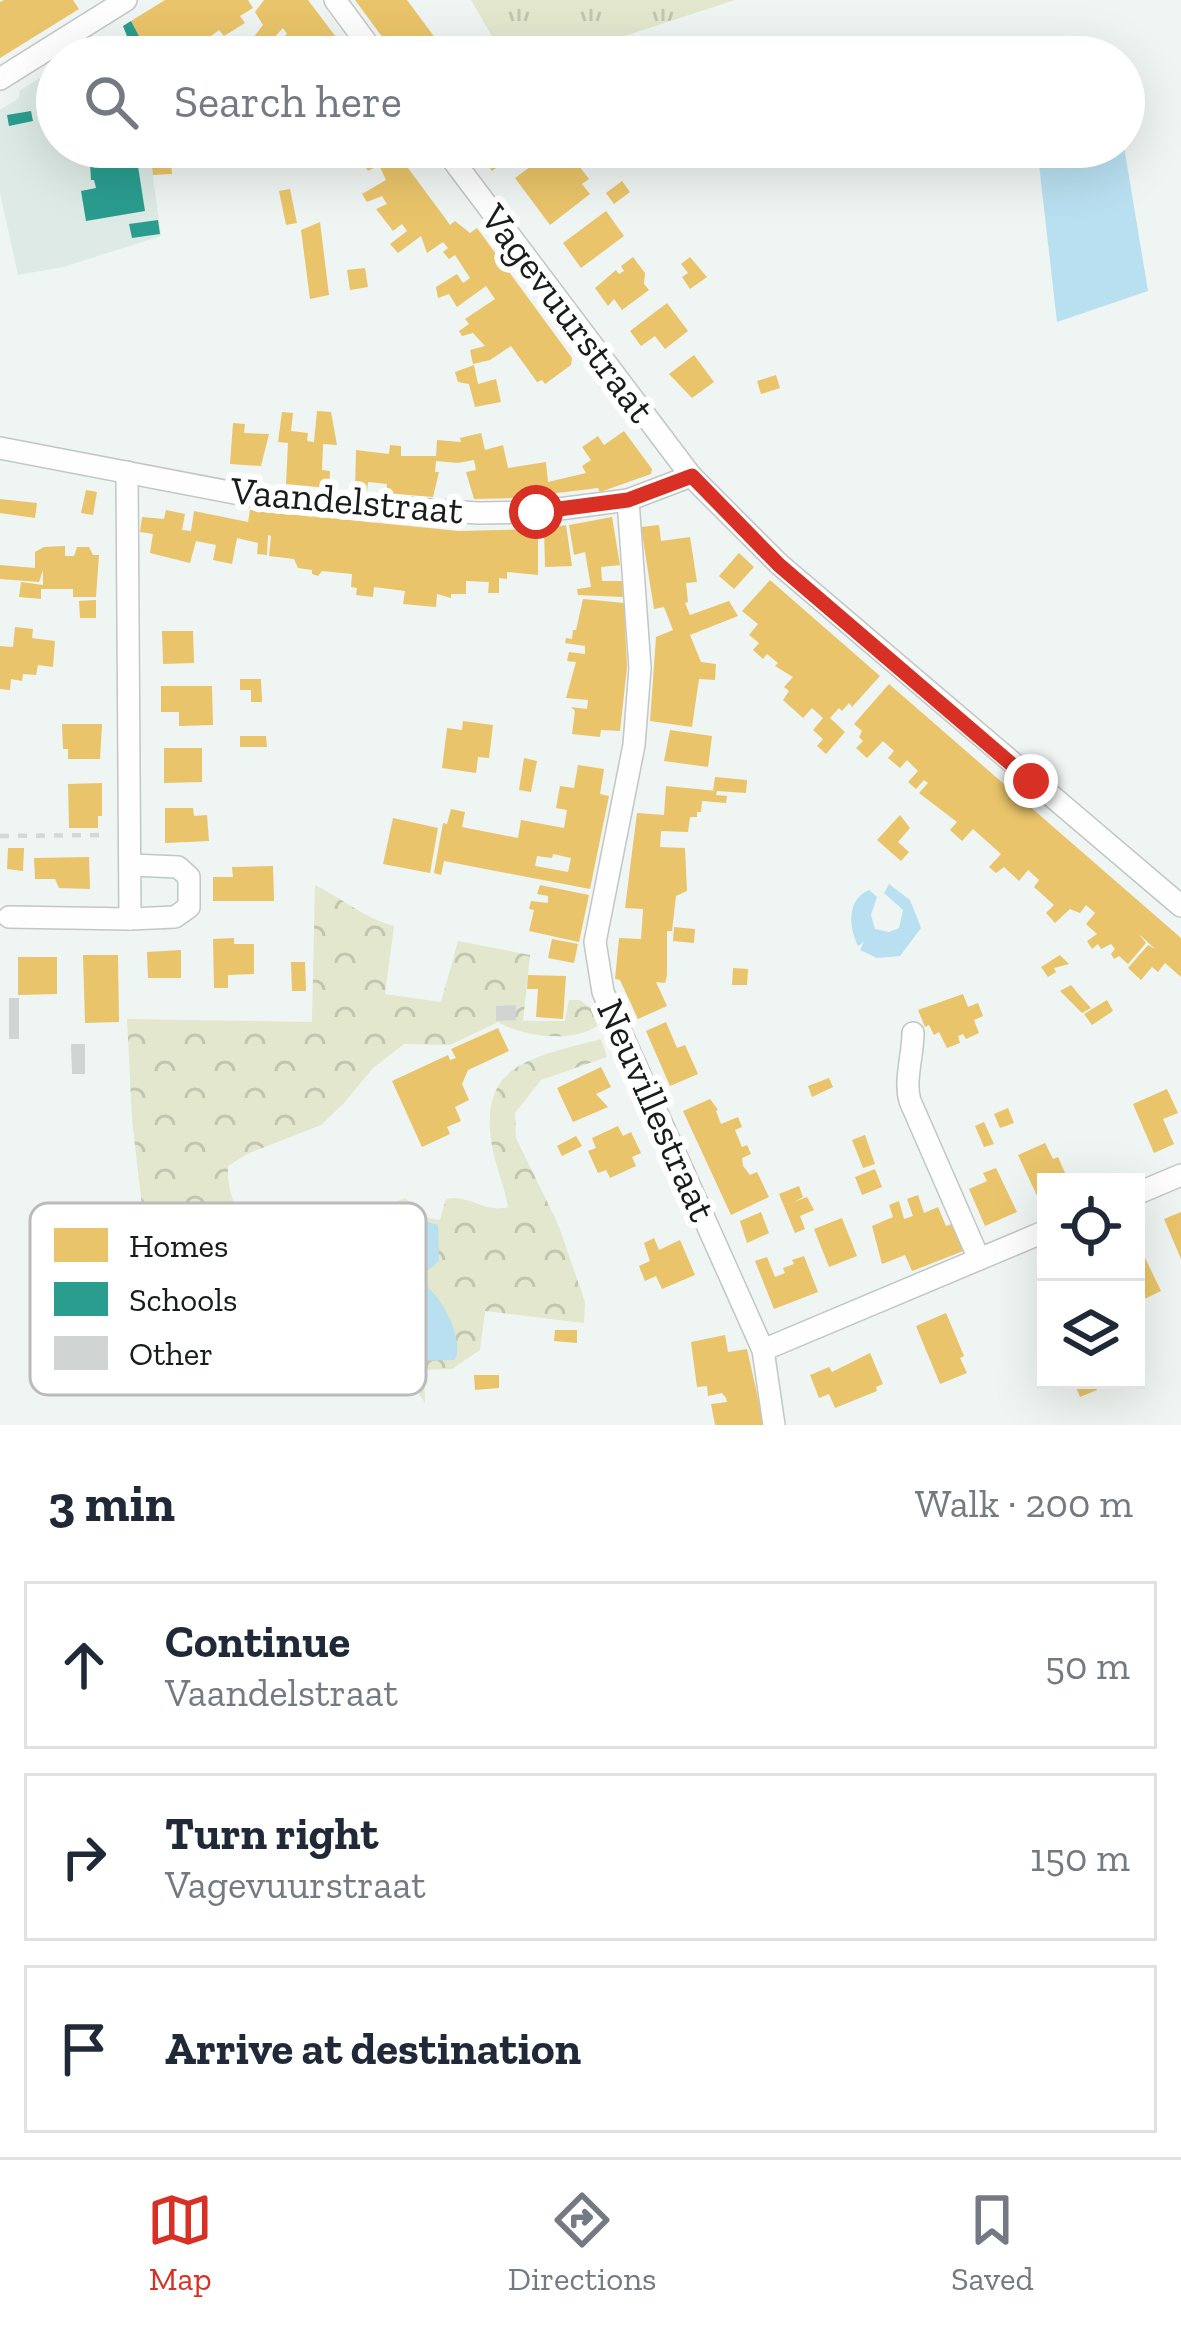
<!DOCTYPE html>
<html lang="en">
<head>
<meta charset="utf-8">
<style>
	body { margin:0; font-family:"Zilla Slab",serif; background:#f2f2f3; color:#1f2937 }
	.controls { position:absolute; right:36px; bottom:36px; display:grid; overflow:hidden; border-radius:0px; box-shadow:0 12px 48px #0002 }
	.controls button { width:108px; height:108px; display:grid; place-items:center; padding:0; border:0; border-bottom:3px solid #e0e1e3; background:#fff; color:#1f2937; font:60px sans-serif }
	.stop { position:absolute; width:36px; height:36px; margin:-27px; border:9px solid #d93025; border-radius:50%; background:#fff }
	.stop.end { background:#d93025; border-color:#fff; box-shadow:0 3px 12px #0008 }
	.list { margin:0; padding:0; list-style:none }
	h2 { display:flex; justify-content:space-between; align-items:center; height:156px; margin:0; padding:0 48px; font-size:51px }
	h2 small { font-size:39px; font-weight:400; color:#747a83 }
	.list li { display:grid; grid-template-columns:78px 1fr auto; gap:36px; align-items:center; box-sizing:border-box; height:168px; margin:0 24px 24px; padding:0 24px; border:3px solid #e0e1e3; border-radius:0px }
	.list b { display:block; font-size:45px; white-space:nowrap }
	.list p { margin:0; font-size:39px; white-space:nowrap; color:#747a83 }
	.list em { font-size:39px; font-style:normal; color:#747a83 }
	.icon { flex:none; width:66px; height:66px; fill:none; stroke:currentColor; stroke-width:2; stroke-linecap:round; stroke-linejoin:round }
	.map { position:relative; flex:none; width:1181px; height:1425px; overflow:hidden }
	.search { position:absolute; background:#fff; box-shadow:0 12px 48px #0002; left:36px; right:36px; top:36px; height:132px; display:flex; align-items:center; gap:30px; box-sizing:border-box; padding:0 42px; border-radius:66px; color:#747a83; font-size:45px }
	.sheet { height:732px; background:#fff }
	nav { display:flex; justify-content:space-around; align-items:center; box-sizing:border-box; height:168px; border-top:3px solid #e0e1e3; background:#fff; font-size:33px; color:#747a83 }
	nav a { display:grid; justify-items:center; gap:6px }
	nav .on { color:#d93025 }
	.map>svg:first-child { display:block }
	.built { fill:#ddeae5 }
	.grass { fill:url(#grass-tufts) }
	.forest { fill:url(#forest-crowns) }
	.water { fill:#b9e0f1 }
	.homes { fill:#e9c46a; fill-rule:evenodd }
	.schools { fill:#2a9d8f }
	.building { fill:#d0d5d4 }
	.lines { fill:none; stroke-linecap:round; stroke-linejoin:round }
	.minor-casing { stroke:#c2c6c4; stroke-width:24 }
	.path { stroke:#d6d8d7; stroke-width:4.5; stroke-dasharray:9 9; stroke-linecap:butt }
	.minor { stroke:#fdfefd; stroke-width:21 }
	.route { stroke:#d93025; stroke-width:15 }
	.labels { text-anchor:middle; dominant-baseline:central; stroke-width:12; stroke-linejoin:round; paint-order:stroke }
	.street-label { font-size:39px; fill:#181c1a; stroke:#fff }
	.key { fill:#fff; stroke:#babbba; stroke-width:3 }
	.key-label { font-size:33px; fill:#181c1a }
</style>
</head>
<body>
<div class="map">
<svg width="1181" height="1425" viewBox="0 0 1181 1425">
	<defs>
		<pattern id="grass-tufts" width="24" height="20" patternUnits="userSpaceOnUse" patternTransform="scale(3)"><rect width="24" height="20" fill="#e3e7ce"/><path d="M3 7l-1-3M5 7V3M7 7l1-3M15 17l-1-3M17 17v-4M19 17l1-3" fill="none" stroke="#c2c6b0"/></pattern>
		<pattern id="forest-crowns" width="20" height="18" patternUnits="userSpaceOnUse" patternTransform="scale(3)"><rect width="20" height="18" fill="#e3e7ce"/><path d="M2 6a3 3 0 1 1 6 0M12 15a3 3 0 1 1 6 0" fill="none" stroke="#c2c6b0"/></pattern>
	</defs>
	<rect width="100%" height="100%" fill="#eff5f2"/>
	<path class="built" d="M57,67V147H149L161,236L63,267L18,275L0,193V110L19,98V91Z"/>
	<path class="grass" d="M471,0H735L560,57H504Z"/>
	<path class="forest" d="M315,885C343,899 364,918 394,926L385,994L441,1002L458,941L530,955L523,1021H565L569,1000H580L593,1010L597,1026C572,1043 523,1037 498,1022L450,1045L404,1044L373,1068L344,1103L321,1125L247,1154L228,1166C226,1196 244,1243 282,1240C302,1238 323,1224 343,1218C365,1212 384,1208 405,1198L427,1218L440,1220L446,1199C467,1193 486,1214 508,1207C505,1188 497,1170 493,1151C475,1062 533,1058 601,1039L607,1057L541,1080L515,1113L516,1138L558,1224L585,1302L584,1323L485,1311L480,1350L452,1369L424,1370L425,1403L409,1378L147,1250L132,1120L127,1019L312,1022Z"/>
	<g class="water">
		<path d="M1037,147H1124L1148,291L1057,322Z"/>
		<path d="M889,884L910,900L921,928L900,956L877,958L860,950L864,942L858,946C849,927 846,900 869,890L877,897L871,915L875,929L889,932L899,928L903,910L884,893Z"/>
		<path d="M407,1208V1216L438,1225L439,1261L426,1272L377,1244L379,1223L396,1209Z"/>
		<path d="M419,1281C439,1291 465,1337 455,1360L410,1361L398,1353L392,1316Z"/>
	</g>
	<g class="homes">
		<path d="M4,0H73L79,9L0,58V2Z"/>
		<path d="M165,0H248L253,8L240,16L245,23L224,36L219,30L211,36L219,50L208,57H198L190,45L181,51V57H146L131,21Z"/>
		<path d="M264,0H308L351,57H263L287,34L283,28L268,44L263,39L253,51L247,46L263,25L255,12Z"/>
		<path d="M355,0H407L447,54L443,57H397Z"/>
		<path d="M149,147H170L172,174L153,175Z"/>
		<path d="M354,147H409L400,152L408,168L445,218L450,225L455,221L470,233L477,228L572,358L571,365L545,384L542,380L537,382L511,346L490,360L473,364L470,350L485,346L473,333L462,336L459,331L469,324L465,319L495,299L486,286L457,307L449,294L438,298L436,287L457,274L463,283L470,278L455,255L449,259L443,252L448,248L443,242L427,253L421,236L398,253L390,244L407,231L402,224L393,231L376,209L387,204L382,196L367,202L362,194L386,180L379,165L368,171Z"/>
		<path d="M474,147H525L492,171Z"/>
		<path d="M555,148L562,156L575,150L585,162L579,166L589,179L582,184L590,194L550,225L515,178Z"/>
		<path d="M622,181L630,192L614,204L606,193Z"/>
		<path d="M290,189L297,223L286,225L279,191Z"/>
		<path d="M606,211L624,236L581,268L563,243Z"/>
		<path d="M320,222L329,295L310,299L301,230Z"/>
		<path d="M633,257L645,273L644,284L649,290L622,310L614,299L608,306L595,288L616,270L619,274L624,271L621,266Z"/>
		<path d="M690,257L707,277L690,289L682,277L688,273L681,264Z"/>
		<path d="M365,268L368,287L350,290L347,270Z"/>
		<path d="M667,303L688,331L665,349L655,336L641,346L630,331Z"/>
		<path d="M694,355L714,382L692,398L669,374Z"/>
		<path d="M474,365L478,384L496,379L501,402L475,407L469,384L458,382L455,372Z"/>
		<path d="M776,375L780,388L761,394L757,381Z"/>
		<path d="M317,411L331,412L337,445L323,444L322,470L330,471L329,488L286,484L288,443L278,442L282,412L293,413L291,431L308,433L307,441L314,442Z"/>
		<path d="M233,423L245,424L244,433L269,434L261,466L230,464Z"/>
		<path d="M624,431L652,469L651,474L600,492L598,488L516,498L474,499L466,472L476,470L474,460L458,463L436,461L435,472H439L433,497L386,493L387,484L368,482L367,491L355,490L356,450L389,454L390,445L401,446V456H436L437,440L461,442L460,438L481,433L485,450L503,445L508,468L546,462L548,482L586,473L582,466L591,460L582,447L598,436L604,445Z"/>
		<path d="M86,490L97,492L93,515L81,513Z"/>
		<path d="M0,499L37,503L35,518L0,513Z"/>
		<path d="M166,510L185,514L182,530L191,531L194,511L248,522L250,510L459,531L538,529V575L507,572V579L499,578V593H488L489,582L466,581V594H451V598L437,594L436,607L403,604L405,591L374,587L373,597L356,595L357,588L351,587L352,574L322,571L318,576L312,574V570L298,568L294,559L269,556L271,536L268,535L267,555L257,554L258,543L237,538L232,564L213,560L216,545L196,541L190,563L150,553L153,534L140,532L142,517L164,519Z"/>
		<path d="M612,517L620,565L601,567L602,581H622L623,597L578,595L577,589L591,587L585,552L574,555L569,525Z"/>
		<path d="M566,525L572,566L545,567L544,529Z"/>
		<path d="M659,525L661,541L690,537L697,582L686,583L688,602L685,603L690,615L729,601L738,616L690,635L701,662L716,664L715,680L699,679L692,727L650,721L656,637L673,630L664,607L654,609L641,527Z"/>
		<path d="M65,546V556H74L77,547H89L93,555H99L96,597H73V589H41V599L19,597L21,582L43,585V570L39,582L0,579V565L35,568V552L44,547Z"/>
		<path d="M739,553L754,567L734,589L719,576Z"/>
		<path d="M770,580L880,676L852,707L849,703L842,711L839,708L830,718L845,732L826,754L817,746L823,739L813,730L823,718L812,708L803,718L783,700L789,691L784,687L793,677L775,666L778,663L767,654L763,659L753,650L759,643L749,635L758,624L742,611Z"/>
		<path d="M583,599L624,603L627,667L620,731L601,730L600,737L572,734L575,711L571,707L587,709L588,700L566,698L576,662L567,661L569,652L585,654V646L565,643L566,638L572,639L573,630H576Z"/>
		<path d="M96,600V618H80L79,601Z"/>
		<path d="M15,627L33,629L32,638L55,641L53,667L38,665L36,675L23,674L22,681L11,679L10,690L0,689V646L13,647Z"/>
		<path d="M162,631H193L194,663L163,664Z"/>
		<path d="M240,679H261L262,702H251V690H240Z"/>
		<path d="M889,684L1181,938V977L1165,963L1158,972L1152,967L1141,980L1128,968L1148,945L1155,949L1139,934L1146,943L1128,964L1119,956L1114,959L1111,954L1115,949L1111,944L1101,949L1098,944L1092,949L1087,941L1097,934L1086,924L1095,913L1086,905L1080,913L1070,909L1055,923L1046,913L1054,905L1034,887L1039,880L1028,870L1019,881L1004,867L996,873L989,867L1001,854L973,829L962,841L950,830L957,822L919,793L928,783L924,780L916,789L908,782L918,771L907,760L900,768L888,758L894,751L883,741L867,758L856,748L863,741L859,737L862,731L854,724Z"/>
		<path d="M161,686H212L213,725L179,726V712H161Z"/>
		<path d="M463,721L493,725L489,758L478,757L476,773L442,768L447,728L462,730Z"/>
		<path d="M62,724H102L100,759H68V749H63Z"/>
		<path d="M670,730L712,736L708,767L664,761Z"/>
		<path d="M240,736H266L267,747H240Z"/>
		<path d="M164,748H202V782L164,783Z"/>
		<path d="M524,758L537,761L531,792L519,790Z"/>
		<path d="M578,765L604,769L600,794L609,796L590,889L444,861L441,875L434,873L443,823L447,824L451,809L465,812L462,827L518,838L521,820L564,828L567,810L556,808L560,786L574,788ZM553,854L571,858L568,872L535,866L537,856L552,858Z"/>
		<path d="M715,777L747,780L746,793L717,791L716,795L727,796L726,803L702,801L701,812H697V817H690L688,832L661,831L660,847L685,848L687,891L676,896L672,931H667V975L665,983L656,982L667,1006L638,1019L620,980L615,979L619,938L641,939L643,909L625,908L637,813L664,815L666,786L717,791H713Z"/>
		<path d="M102,783V816H98V828H69L68,784Z"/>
		<path d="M165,808H193L194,816L207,815L209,841L165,843Z"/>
		<path d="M900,815L910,828L898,842L909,852L901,861L877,840Z"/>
		<path d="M393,818L438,828L430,873L383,864Z"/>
		<path d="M8,848H24L23,871L7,869Z"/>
		<path d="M89,857L90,889L59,888L55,879H35L34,858Z"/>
		<path d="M273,866L274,901H213V877H233L232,867Z"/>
		<path d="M540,885L589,895L579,942L529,931L534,910L529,909L531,901L548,903V896L537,894Z"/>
		<path d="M674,927L695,929L694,943L673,941Z"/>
		<path d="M234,938V944H254V974L228,975V988H214L213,939Z"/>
		<path d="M552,939L578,944L574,963L548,958Z"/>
		<path d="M181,950V978H148L147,952Z"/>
		<path d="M83,955H118L119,1022L85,1023Z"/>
		<path d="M1060,955L1069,964L1054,968L1056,972L1048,977L1041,967Z"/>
		<path d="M18,957H57V994L18,995Z"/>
		<path d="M291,962H305L306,991H292Z"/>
		<path d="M733,968L748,969L747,985H732Z"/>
		<path d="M528,975L566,976L563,1019L536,1017L538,989H527Z"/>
		<path d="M1071,985L1081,997L1091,1008L1082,1013L1060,991Z"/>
		<path d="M963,994L968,1007L978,1003L983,1016L974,1020L979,1033L966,1039L963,1034L958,1036L960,1043L947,1048L939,1032L934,1035L929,1025L925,1027L918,1010Z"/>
		<path d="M1107,1000L1113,1011L1092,1025L1084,1014Z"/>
		<path d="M666,1022L677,1048L685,1045L698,1074L670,1086L646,1031Z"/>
		<path d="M498,1028L509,1051L468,1070L462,1084L469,1100L455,1107L461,1121L447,1127L450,1134L422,1147L392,1081L448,1055L450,1060L456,1058L451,1049Z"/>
		<path d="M601,1067L611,1087L596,1094L608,1107L573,1122L557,1088Z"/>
		<path d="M829,1078L833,1087L812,1097L808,1086Z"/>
		<path d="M1167,1089L1178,1113L1163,1119L1174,1144L1154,1153L1133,1104Z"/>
		<path d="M710,1099L718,1110L716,1111L721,1124L738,1117L742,1127L735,1130L742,1147L747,1145L751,1154L742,1158L743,1166L750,1175L757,1172L769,1197L731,1215L683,1111Z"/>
		<path d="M1008,1108L1014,1123L1000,1128L994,1114Z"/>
		<path d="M984,1122L994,1144L984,1147L975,1126Z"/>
		<path d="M618,1126L623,1136L631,1132L641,1153L632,1157L636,1166L610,1178L606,1170L598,1173L588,1151L596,1148L592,1138Z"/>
		<path d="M865,1135L875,1164L863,1168L852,1140Z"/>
		<path d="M576,1136L582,1146L562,1156L557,1146Z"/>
		<path d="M1045,1143L1053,1159L1058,1157L1069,1182H1046V1197L1039,1200L1018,1155Z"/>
		<path d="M996,1168L1017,1212L985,1226L969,1189L987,1181L983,1173Z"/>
		<path d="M875,1169L882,1187L862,1195L855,1177Z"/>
		<path d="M799,1186L803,1197L794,1202L807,1197L814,1210L800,1216L805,1229L795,1233L779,1194Z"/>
		<path d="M918,1195L924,1213L938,1207L946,1226L954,1223L966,1250L912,1271L905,1255L882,1264L872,1226L893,1217L889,1205L899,1201L904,1219L913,1216L907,1199Z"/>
		<path d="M761,1212L769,1233L747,1243L740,1221Z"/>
		<path d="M1181,1212V1259L1164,1219Z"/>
		<path d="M842,1218L857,1256L829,1267L814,1229Z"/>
		<path d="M654,1238L659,1250L680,1240L695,1275L662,1289L656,1276L645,1281L639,1266L650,1261L644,1243Z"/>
		<path d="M1136,1239L1161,1291L1136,1303Z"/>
		<path d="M804,1256L818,1292L774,1309L755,1261L767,1257L775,1277L785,1273L783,1268L794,1264L792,1260Z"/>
		<path d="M946,1313L964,1356L960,1358L967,1373L940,1384L916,1326Z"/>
		<path d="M555,1330H577V1343L554,1341Z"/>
		<path d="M725,1335L728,1352L747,1349L764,1425H715L711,1404L727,1402L726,1398L722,1393L708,1396L707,1386L697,1387L691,1342Z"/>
		<path d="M870,1353L883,1384L876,1387L877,1391L835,1408L829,1394L819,1398L810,1375L829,1367L832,1372Z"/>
		<path d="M474,1375H499V1388L475,1390Z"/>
		<path d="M1073,1380H1092L1097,1390L1080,1397Z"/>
	</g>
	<g class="schools">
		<path d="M131,21L143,44L132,49L123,26Z"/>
		<path d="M95,44L96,48L112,45L114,57H74Z"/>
		<path d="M57,67V109L52,110L49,88H44L41,77Z"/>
		<path d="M31,111L33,121L9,126L7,115Z"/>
		<path d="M89,147H135L145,211L86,221L81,191L96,188L94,180H91Z"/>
		<path d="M158,220L160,234L132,238L129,224Z"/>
	</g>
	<g class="building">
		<rect x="9" y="998" width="10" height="41"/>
		<path d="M516,1005V1020L496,1021V1006Z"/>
		<path d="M71,1044H85V1074H72Z"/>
	</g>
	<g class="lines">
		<defs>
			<g id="minor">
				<path d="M335,0L377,57"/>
				<path d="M0,79L126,0"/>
				<path d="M443,147L691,476L779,564L1181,906"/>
				<path d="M0,448L266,499L478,513L536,512L628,500L691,476"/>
				<path d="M628,500L640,668L634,745L595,942L603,992L763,1350L774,1425"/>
				<path d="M9,917L130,919L127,472"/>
				<path d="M130,919L175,917L189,907V877L178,867L132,865"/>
				<path d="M913,1033C913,1055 904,1081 910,1101L979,1259"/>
				<path d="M1136,1194L1181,1175"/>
				<path d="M763,1350L1046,1231"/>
			</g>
		</defs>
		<use href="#minor" class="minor-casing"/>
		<path class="path" d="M0,836L108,835"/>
		<use href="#minor" class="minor"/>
	</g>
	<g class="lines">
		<path class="route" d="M536,512L628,500L692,476L779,565L1031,781"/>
	</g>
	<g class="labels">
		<g class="street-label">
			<text transform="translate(568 313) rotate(53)">Vagevuurstraat</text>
			<text transform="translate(347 500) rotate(5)">Vaandelstraat</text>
			<text transform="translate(657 1110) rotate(66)">Neuvillestraat</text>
		</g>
	</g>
	<rect x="30" y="1203" width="396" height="192" rx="18" class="key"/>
	<rect x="54" y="1228" width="54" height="34" fill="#e9c46a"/>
	<rect x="54" y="1282" width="54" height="34" fill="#2a9d8f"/>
	<rect x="54" y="1336" width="54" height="34" fill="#d0d5d4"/>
	<g class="key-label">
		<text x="129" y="1257">Homes</text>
		<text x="129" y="1311">Schools</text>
		<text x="129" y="1365">Other</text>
	</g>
</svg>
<div class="controls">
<button><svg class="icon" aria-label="locate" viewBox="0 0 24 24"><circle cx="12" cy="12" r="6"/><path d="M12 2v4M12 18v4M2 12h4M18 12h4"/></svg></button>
<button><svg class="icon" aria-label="layers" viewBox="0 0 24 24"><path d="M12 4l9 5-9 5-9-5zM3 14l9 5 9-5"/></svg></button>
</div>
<div class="stop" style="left:536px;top:512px"></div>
<div class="stop end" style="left:1031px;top:781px"></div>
<div class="search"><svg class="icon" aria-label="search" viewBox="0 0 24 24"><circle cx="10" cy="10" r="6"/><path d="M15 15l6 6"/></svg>Search here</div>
</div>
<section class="sheet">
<h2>3 min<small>Walk · 200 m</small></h2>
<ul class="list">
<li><svg class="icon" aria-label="ahead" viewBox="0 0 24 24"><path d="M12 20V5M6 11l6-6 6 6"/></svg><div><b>Continue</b><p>Vaandelstraat</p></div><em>50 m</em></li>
<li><svg class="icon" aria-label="right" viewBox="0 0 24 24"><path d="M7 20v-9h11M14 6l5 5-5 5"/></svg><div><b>Turn right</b><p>Vagevuurstraat</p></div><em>150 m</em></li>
<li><svg class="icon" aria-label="arrive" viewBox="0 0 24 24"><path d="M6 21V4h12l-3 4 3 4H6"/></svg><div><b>Arrive at destination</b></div></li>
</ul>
</section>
<nav>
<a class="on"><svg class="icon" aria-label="map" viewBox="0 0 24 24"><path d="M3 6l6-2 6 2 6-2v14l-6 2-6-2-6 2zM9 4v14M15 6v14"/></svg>Map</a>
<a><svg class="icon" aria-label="directions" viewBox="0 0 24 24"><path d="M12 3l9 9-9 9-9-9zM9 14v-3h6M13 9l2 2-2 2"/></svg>Directions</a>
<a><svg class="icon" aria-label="saved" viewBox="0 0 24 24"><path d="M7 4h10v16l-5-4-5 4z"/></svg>Saved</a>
</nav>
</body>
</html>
